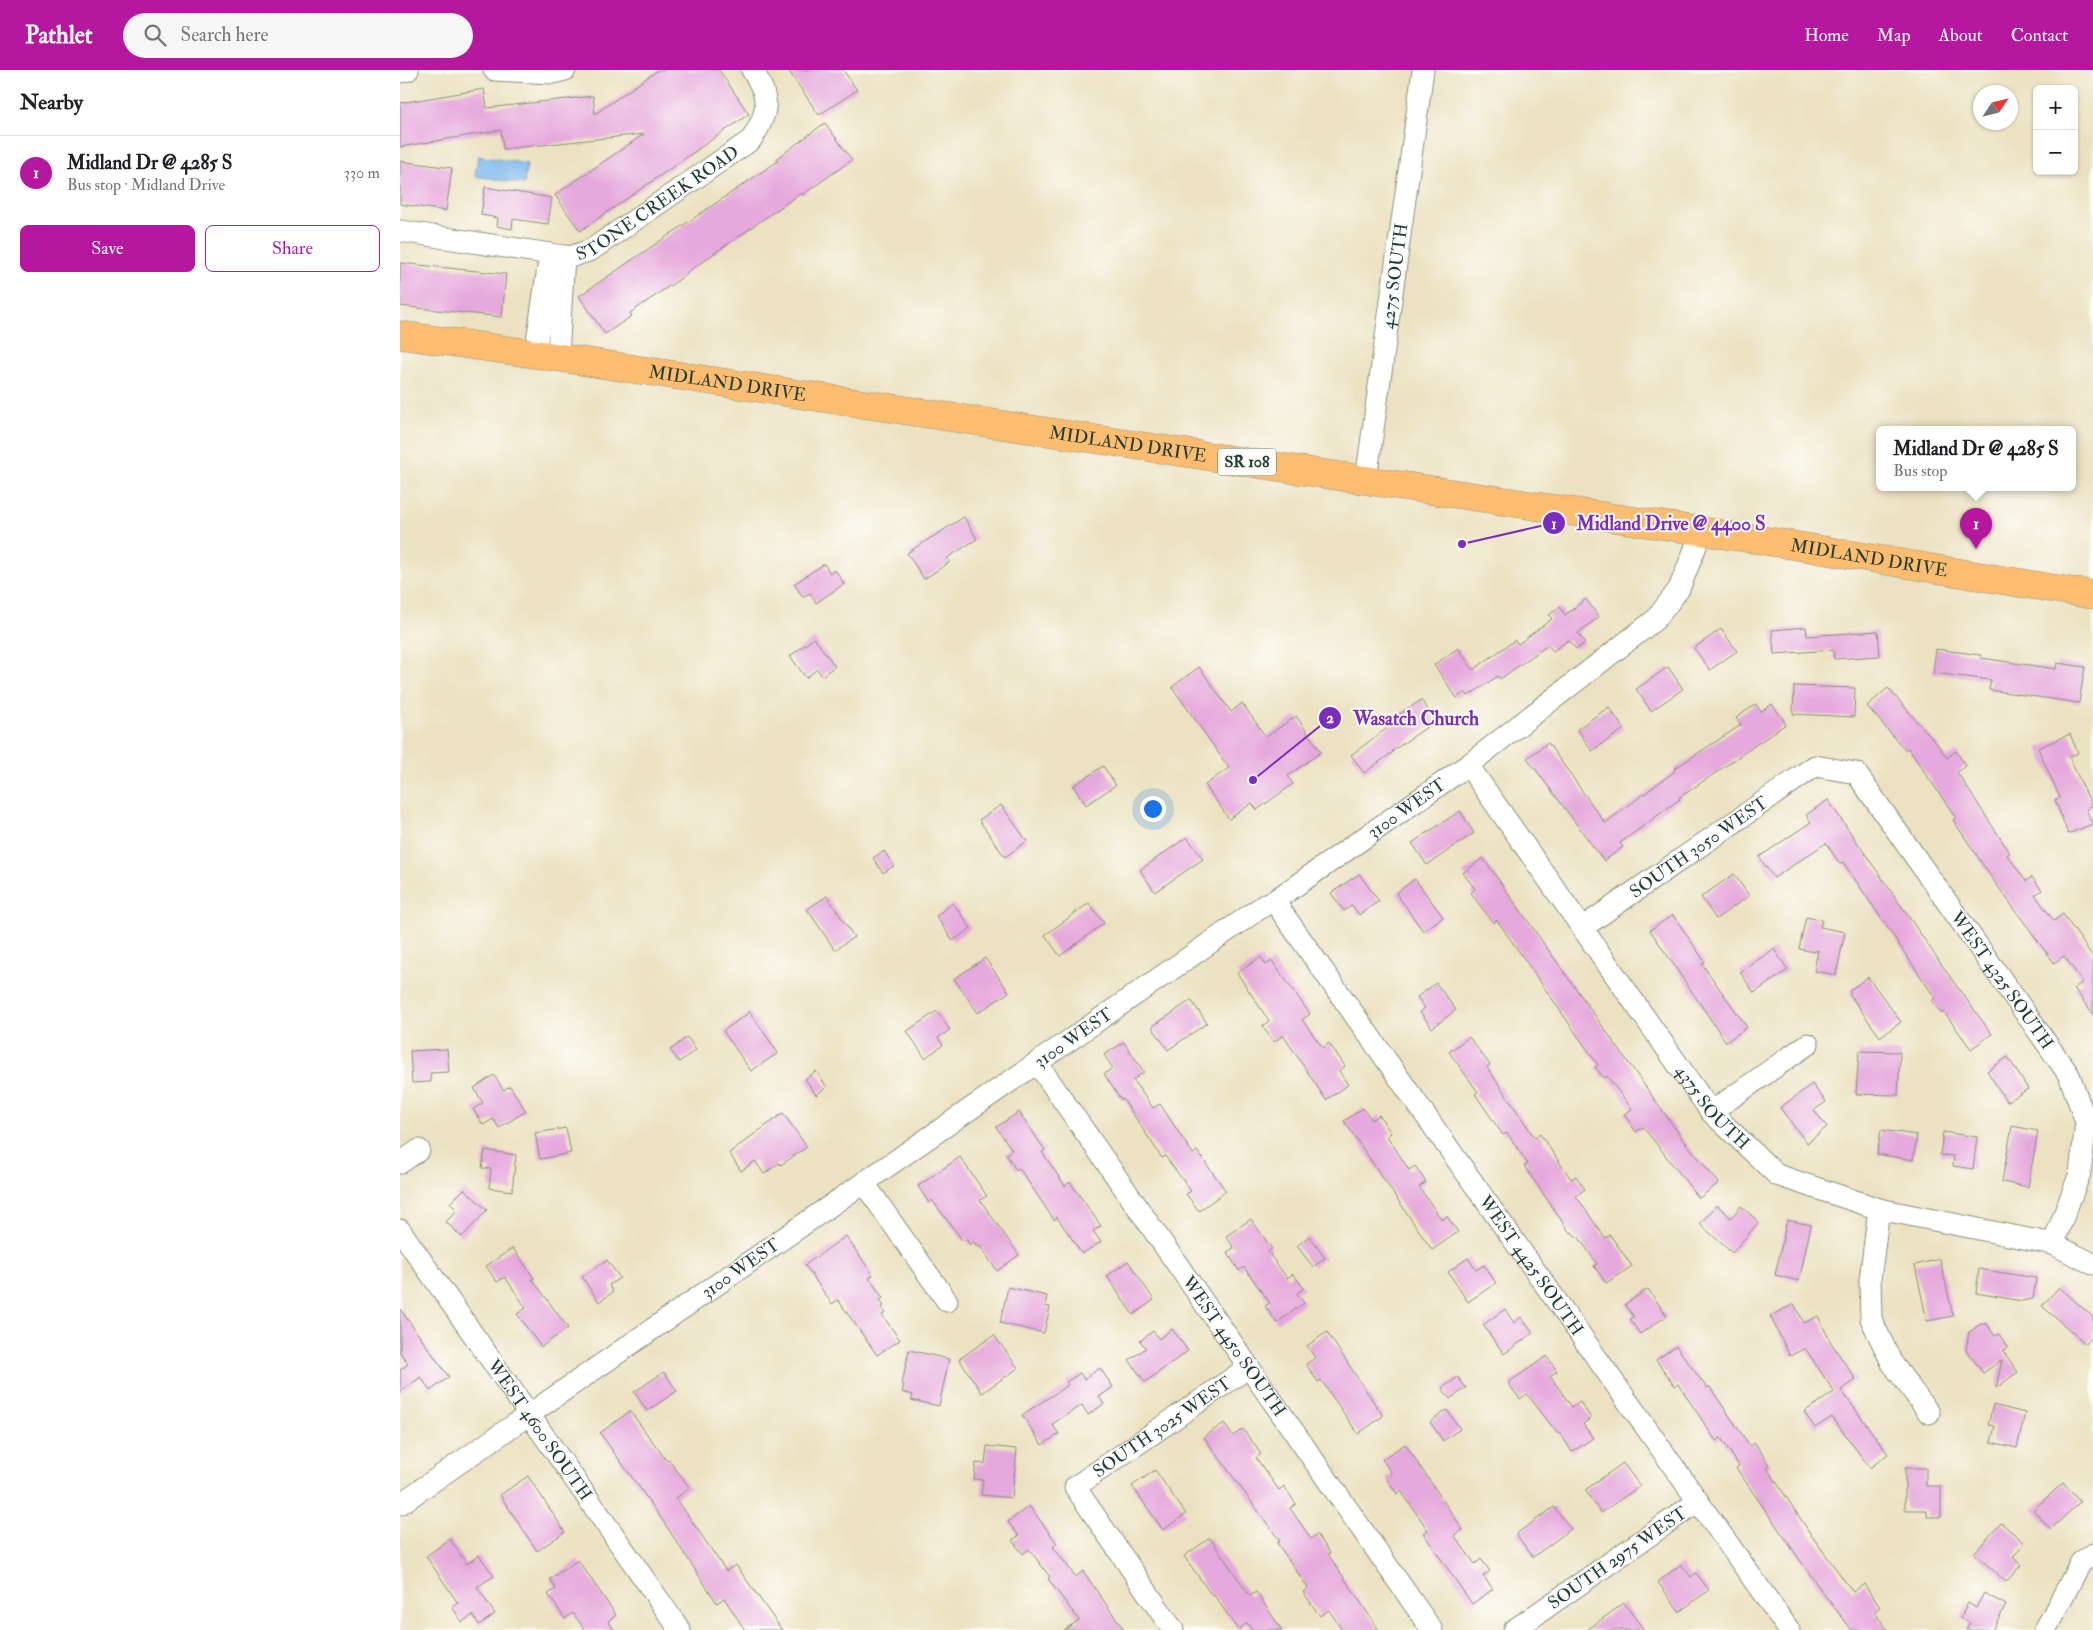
<!DOCTYPE html>
<html lang="en">
<head>
<meta charset="utf-8">
<style>
	body { margin:0; font-family:"IM FELL Double Pica",serif; background:#f6f6f6; color:#202124 }
	.controls { position:absolute; right:15px; top:15px; display:grid; overflow:hidden; border-radius:8px; box-shadow:0 1px 4px #0004 }
	.controls button { width:45px; height:45px; display:grid; place-items:center; padding:0; border:0; border-bottom:1px solid #e0e0e0; background:#fff; color:#202124; font:25px sans-serif }
	.compass { position:absolute; left:1573px; top:15px; width:45px; height:45px; border-radius:50%; background:#fff; box-shadow:0 1px 4px #0004; rotate:55deg }
	.you { position:absolute; left:752px; top:738px; width:18px; height:18px; margin:-12px; border:4px solid #fff; border-radius:50%; background:#1a73e8; box-shadow:0 0 0 8px #1a73e833 }
	.badge { display:grid; place-items:center; width:32px; height:32px; border-radius:50%; background:#b5179e; color:#fff; font-size:16px; font-weight:700 }
	.pin { position:absolute; translate:-50% -41px; filter:drop-shadow(0 1px 2px #0008) }
	.pin::after { content:''; position:absolute; top:26px; width:18px; height:15px; background:inherit; clip-path:polygon(0 0,100% 0,50% 100%) }
	.popup { position:absolute; left:1476px; top:356px; width:200px; height:65px; box-sizing:border-box; display:grid; place-content:center; border-radius:8px; background:#fff; filter:drop-shadow(0 1px 4px #0005); font-size:16px; white-space:nowrap; color:#757577 }
	.popup b { font-size:19px; color:#202124 }
	.popup::after { content:''; position:absolute; left:50%; top:100%; margin-left:-10px; border:10px solid transparent; border-top-color:#fff }
	.list { margin:0; padding:0; list-style:none }
	h2 { display:flex; justify-content:space-between; align-items:center; height:65px; margin:0; padding:0 20px; font-size:21px }
	h2 small { font-size:16px; font-weight:400; color:#757577 }
	.list li { display:grid; grid-template-columns:32px 1fr auto; gap:15px; align-items:center; box-sizing:border-box; height:75px; padding:0 20px; border-top:1px solid #e0e0e0 }
	.list b { display:block; font-size:19px; white-space:nowrap }
	.list p { margin:0; font-size:16px; white-space:nowrap; color:#757577 }
	.list em { font-size:16px; font-style:normal; color:#757577 }
	.actions { display:flex; gap:10px; padding:15px 20px }
	.actions a { flex:1; padding:11px 0; border:1px solid #b5179e; border-radius:8px; text-align:center; font-size:18px; color:#b5179e }
	.actions .main { background:#b5179e; color:#fff }
	.icon { flex:none; width:28px; height:28px; fill:none; stroke:currentColor; stroke-width:2; stroke-linecap:round; stroke-linejoin:round }
	.map { position:relative; flex:none; width:1693px; height:1560px; overflow:hidden }
	header { display:flex; align-items:center; gap:30px; box-sizing:border-box; height:70px; padding:0 25px; background:#b5179e; color:#fff }
	header strong { font-size:24px }
	nav { display:flex; gap:28px; margin-inline-start:auto; font-size:18px }
	.search { width:350px; height:45px; background:#f6f6f6; display:flex; align-items:center; gap:12px; box-sizing:border-box; padding:0 18px; border-radius:28px; color:#757577; font-size:19px }
	main { display:flex }
	aside { flex:1; background:#fff }
	.map>svg:first-child { display:block }
	.water { fill:#7fbaf0; stroke:#4f7c92 }
	.building { fill:#e6a9dd }
	.lines { fill:none; stroke-linecap:round; stroke-linejoin:round }
	.minor-casing { stroke:#86907a; stroke-width:23 }
	.major-casing { stroke:#86907a; stroke-width:29 }
	.minor { stroke:#fff; stroke-width:21 }
	.major { stroke:#fcbd6f; stroke-width:28 }
	.labels { text-anchor:middle; dominant-baseline:central; stroke-width:4; stroke-linejoin:round; paint-order:stroke }
	.shield { fill:#fdfcf7; stroke:#62766e; stroke-width:1 }
	.shield-label { font-size:16px; font-weight:bold; fill:#1f3d34 }
	.street-label { font-size:18px; fill:#1f3d34; stroke:#fdfcf7 }
	.leader { fill:none; stroke:#7b2cbf; stroke-width:2 }
	.callout-dot { fill:#7b2cbf; stroke:#fdfcf7; stroke-width:2 }
	.mark-label { font-size:15px; text-anchor:middle; font-weight:bold; fill:#fff }
	.callout-label { font-size:19px; text-anchor:middle; font-weight:bold; fill:#7b2cbf; stroke:#fdfcf7; stroke-width:4; stroke-linejoin:round; paint-order:stroke }
</style>
</head>
<body>
<header>
<strong>Pathlet</strong>
<div class="search"><svg class="icon" aria-label="search" viewBox="0 0 24 24"><circle cx="10" cy="10" r="6"/><path d="M15 15l6 6"/></svg>Search here</div>
<nav><a>Home</a><a>Map</a><a>About</a><a>Contact</a></nav>
</header>
<main>
<aside>
<h2>Nearby<small></small></h2>
<ul class="list">
<li><span class="badge">1</span><div><b>Midland Dr @ 4285 S</b><p>Bus stop · Midland Drive</p></div><em>330 m</em></li>
</ul>
<div class="actions"><a class="main">Save</a><a>Share</a></div>
</aside>
<div class="map">
<svg width="1693" height="1560" viewBox="0 0 1693 1560">
	<rect width="100%" height="100%" fill="#fdfcf7"/>
	<filter id="ink" filterUnits="userSpaceOnUse"><feTurbulence type="fractalNoise" baseFrequency=".02" numOctaves="2"/><feDisplacementMap in="SourceGraphic" scale="10" xChannelSelector="R" yChannelSelector="G"/><feConvolveMatrix kernelMatrix="1 2 1 2 8 2 1 2 1" color-interpolation-filters="sRGB"/></filter>
	<filter id="wash" filterUnits="userSpaceOnUse"><feTurbulence type="fractalNoise" baseFrequency=".0096" numOctaves="4" result="noise"/><feDisplacementMap in="SourceGraphic" scale="20" xChannelSelector="R" yChannelSelector="G"/><feGaussianBlur stdDeviation="1.12" result="paint"/><feColorMatrix in="noise" values="0 0 0 0 0 0 0 0 0 0 0 0 0 0 0 0 0 1.4 0 .05"/><feComposite in="paint" operator="in"/></filter>
	<g filter="url(#wash)">
		<rect width="100%" height="100%" fill="#ece2c1"/>
		<path class="water" d="M78,86L127,94L124,114L75,106Z"/>
		<g id="blocks">
			<g class="building">
				<path d="M258,0H319L349,44L180,161L155,125L244,64L103,79L101,60L0,77V33L84,19L87,38L193,26L195,44Z"/>
				<path d="M388,0H443L457,20L419,45Z"/>
				<path d="M425,53L452,90L402,125L401,123L286,203L287,204L230,243L232,246L205,264L179,226L378,91L376,89Z"/>
				<path d="M0,91L52,98L46,141L0,134Z"/>
				<path d="M85,117L152,128L148,154L113,149L112,159L97,156L98,148L81,145Z"/>
				<path d="M0,193L106,204L102,247L0,236Z"/>
				<path d="M564,447L577,469L547,488L550,492L524,509L507,483Z"/>
				<path d="M424,494L430,503L435,500L444,514L416,533L410,523L403,527L394,514Z"/>
				<path d="M1186,529L1199,547L1178,563L1185,573L1176,579L1168,570L1153,581L1148,575L1100,609L1098,606L1068,626L1065,622L1057,628L1034,595L1058,578L1073,600L1115,570L1118,574L1152,549L1149,545L1160,537L1165,545Z"/>
				<path d="M1406,557L1407,566L1478,561L1480,586L1434,589L1433,580L1374,584L1372,560Z"/>
				<path d="M1321,559L1337,581L1310,600L1294,578Z"/>
				<path d="M414,568L435,596L422,606L417,599L406,608L390,586Z"/>
				<path d="M1536,579L1581,585V588L1656,599L1657,593L1685,597L1679,633L1589,620L1591,610L1533,603Z"/>
				<path d="M799,597L831,642L842,633L866,667L896,646L921,682L888,706L893,714L857,740L852,733L829,749L805,715L829,698L772,617Z"/>
				<path d="M1268,597L1283,619L1251,641L1236,619Z"/>
				<path d="M1394,616L1455,618L1454,647L1393,644Z"/>
				<path d="M1488,618L1536,673L1547,688L1556,681L1566,696L1557,702L1610,783L1607,785L1626,811L1632,807L1642,820L1635,825L1654,851L1663,844L1693,887V945L1674,918L1683,912L1664,886L1654,893L1594,811L1553,750L1556,748L1508,678L1505,680L1467,636Z"/>
				<path d="M1021,630L1036,651L992,681L993,682L964,703L951,685L994,653L992,649Z"/>
				<path d="M1356,634L1361,642L1372,634L1386,654L1279,728L1280,729L1220,773L1223,777L1204,791L1127,688L1148,673L1205,753L1275,701L1274,699L1341,655L1336,648Z"/>
				<path d="M1209,637L1224,659L1192,681L1177,659Z"/>
				<path d="M1670,664L1678,683L1669,687L1692,736L1686,739L1692,754L1668,764L1655,730L1660,728L1638,678Z"/>
				<path d="M703,696L716,715L686,735L673,716Z"/>
				<path d="M1428,730L1555,914L1592,964L1571,979L1544,942L1542,944L1532,931L1535,928L1492,864L1443,792L1440,794L1426,773L1374,808L1359,787L1411,752L1406,745Z"/>
				<path d="M601,735L627,771L605,787L579,750Z"/>
				<path d="M1060,741L1074,763L1027,795L1012,773Z"/>
				<path d="M787,767L803,789L755,822L740,800Z"/>
				<path d="M484,781L494,796L483,803L473,788Z"/>
				<path d="M1083,788L1282,1068L1319,1113L1299,1128L1243,1057L1236,1062L1224,1044L1232,1039L1207,1006L1204,1008L1195,997L1198,995L1097,850L1093,853L1071,823L1075,819L1063,803Z"/>
				<path d="M959,804L979,831L959,845L952,835L944,841L931,823Z"/>
				<path d="M1334,804L1349,826L1316,849L1301,827Z"/>
				<path d="M1015,809L1043,847L1023,861L996,823Z"/>
				<path d="M427,826L454,867L435,880L407,839Z"/>
				<path d="M553,833L571,858L553,871L536,846Z"/>
				<path d="M689,833L704,853L660,886L645,865Z"/>
				<path d="M1273,845L1305,892L1302,894L1347,957L1326,972L1250,860Z"/>
				<path d="M1406,847L1422,850L1420,857L1445,862L1436,905L1414,901L1418,880L1414,882L1399,879Z"/>
				<path d="M1374,879L1388,900L1354,923L1340,902Z"/>
				<path d="M861,887L866,895L872,891L910,944L902,950L923,978L929,973L945,996L939,1001L948,1015L926,1030L883,965L874,972L862,956L869,951L837,903Z"/>
				<path d="M585,888L609,922L578,943L554,909Z"/>
				<path d="M1468,907L1501,952L1480,967L1450,925V920Z"/>
				<path d="M1036,913L1056,940L1032,958L1020,942L1025,938L1017,927Z"/>
				<path d="M791,930L807,953L768,980L752,957Z"/>
				<path d="M537,941L550,960L538,968L543,975L525,988L507,961Z"/>
				<path d="M350,942L378,983L351,1001L323,961Z"/>
				<path d="M287,967L296,980L279,992L270,980Z"/>
				<path d="M1069,967L1090,995L1087,997L1135,1068L1140,1064L1171,1109L1176,1106L1185,1119L1176,1126L1205,1168L1210,1165L1232,1196L1206,1213L1194,1196L1197,1194L1178,1166L1176,1167L1172,1162L1170,1163L1124,1096L1128,1094L1107,1063L1103,1065L1075,1024L1078,1022L1049,982Z"/>
				<path d="M724,972L744,1002L733,1010L753,1038L760,1034L793,1084L797,1081L826,1121L799,1141L786,1124L791,1121L765,1086L762,1088L723,1029L721,1030L704,1004L713,998L704,985Z"/>
				<path d="M47,979L49,1002L30,1003L31,1012L12,1013L10,981Z"/>
				<path d="M1459,981L1500,982L1498,1025L1456,1024Z"/>
				<path d="M1608,987L1628,1019L1607,1032L1587,1001Z"/>
				<path d="M416,1001L427,1017L416,1025L405,1009Z"/>
				<path d="M94,1005L103,1020L110,1016L126,1041L99,1058L93,1049L83,1055L73,1039L83,1033L74,1018Z"/>
				<path d="M1412,1014L1426,1032L1414,1040L1427,1057L1407,1073L1380,1038Z"/>
				<path d="M963,1038L972,1050L979,1045L991,1063L987,1066L1009,1100L1015,1096L1026,1112L1019,1117L1042,1150L1047,1146L1058,1162L1032,1180L944,1051Z"/>
				<path d="M619,1042L645,1080L642,1082L665,1116L670,1112L701,1156L693,1161L701,1172L682,1184L657,1147L654,1150L619,1098L616,1100L606,1084L612,1080L596,1057Z"/>
				<path d="M383,1043L407,1077L381,1095L379,1093L364,1104L355,1091L341,1101L329,1083Z"/>
				<path d="M1612,1056L1638,1061L1628,1117L1602,1112Z"/>
				<path d="M166,1058L171,1083L140,1089L135,1063Z"/>
				<path d="M1481,1060L1517,1065L1513,1090L1477,1084Z"/>
				<path d="M1543,1062L1577,1067L1573,1099L1553,1096L1554,1086L1540,1085Z"/>
				<path d="M85,1080L116,1085L112,1121L89,1118L91,1099L82,1098Z"/>
				<path d="M560,1087L587,1126L580,1130L619,1185L597,1201L580,1176L578,1178L574,1172L570,1175L566,1169L563,1171L532,1130L529,1133L518,1116Z"/>
				<path d="M64,1119L87,1140L62,1167L46,1152L57,1140L50,1133Z"/>
				<path d="M1317,1135L1331,1148L1341,1136L1359,1152L1332,1183L1300,1154Z"/>
				<path d="M851,1149L872,1179L868,1182L887,1208L893,1204L904,1218L897,1223L904,1233L877,1253L865,1236L870,1233L844,1197L839,1201L827,1182L834,1178L826,1166Z"/>
				<path d="M1387,1150L1411,1155L1399,1211L1375,1205Z"/>
				<path d="M446,1166L473,1205L469,1208L483,1228L480,1230L484,1236L481,1238L485,1243L482,1245L500,1270L477,1285L438,1230L432,1234L405,1195Z"/>
				<path d="M909,1166L925,1188L913,1197L897,1176Z"/>
				<path d="M113,1178L134,1208L132,1209L168,1258L141,1277L117,1244L126,1238L105,1207L97,1212L86,1196Z"/>
				<path d="M1068,1188L1076,1200L1084,1195L1096,1213L1068,1232L1048,1202Z"/>
				<path d="M1540,1189L1553,1246L1527,1251L1515,1195Z"/>
				<path d="M207,1190L220,1208L209,1215L213,1222L199,1232L182,1207Z"/>
				<path d="M728,1191L754,1230L733,1245L707,1206Z"/>
				<path d="M1579,1199L1636,1208L1633,1229L1622,1231L1576,1223Z"/>
				<path d="M608,1217L647,1226L645,1236L650,1237L644,1263L600,1253Z"/>
				<path d="M1659,1217L1693,1247V1266L1686,1274L1642,1236Z"/>
				<path d="M1248,1219L1267,1246L1240,1264L1230,1249L1234,1247L1225,1234Z"/>
				<path d="M1394,1234L1404,1253L1418,1246L1430,1271L1456,1310L1441,1320L1488,1384L1470,1398L1432,1347L1415,1358L1404,1342L1434,1322L1405,1278L1390,1286L1370,1246Z"/>
				<path d="M0,1239L49,1307L30,1321L21,1307L0,1322V1300L8,1294L0,1282Z"/>
				<path d="M1105,1239L1114,1253L1121,1247L1133,1263L1104,1284L1083,1255Z"/>
				<path d="M1581,1254H1587L1595,1266L1599,1264L1608,1277L1603,1281L1618,1302L1596,1318L1602,1290L1583,1303L1566,1280L1569,1262Z"/>
				<path d="M772,1259L788,1281L745,1312L729,1290L746,1278L740,1271L753,1261L759,1269Z"/>
				<path d="M927,1262L983,1346L958,1364L921,1310L918,1312L906,1294L915,1288L907,1276Z"/>
				<path d="M594,1265L618,1298L582,1323L559,1289Z"/>
				<path d="M1276,1276L1307,1318L1309,1316L1350,1376L1355,1373L1370,1396L1367,1398L1414,1469L1453,1522L1464,1514L1480,1537L1474,1542L1488,1560H1452L1423,1523L1336,1398L1339,1396L1321,1368L1316,1371L1278,1314L1275,1316L1256,1290Z"/>
				<path d="M509,1280L549,1289L539,1336L511,1330L513,1325L502,1322L504,1315L502,1314Z"/>
				<path d="M1147,1286L1157,1301L1150,1306L1172,1337L1180,1332L1191,1348L1183,1354L1193,1368L1172,1382L1160,1363L1158,1364L1127,1324L1120,1329L1108,1313Z"/>
				<path d="M700,1298L713,1317L699,1327L704,1334L688,1345L682,1335L652,1354L659,1364L642,1375L622,1345L668,1315L666,1312L680,1303L684,1309Z"/>
				<path d="M264,1302L277,1321L247,1341L234,1322Z"/>
				<path d="M1058,1307L1066,1318L1050,1329L1042,1318Z"/>
				<path d="M1593,1335L1625,1343L1617,1378L1591,1372L1595,1356L1588,1355Z"/>
				<path d="M1047,1340L1060,1359L1043,1371L1030,1352Z"/>
				<path d="M230,1341L267,1391L269,1390L290,1418L276,1428L326,1501L336,1495L382,1560H345L324,1528L317,1533L257,1442L200,1363Z"/>
				<path d="M824,1353L833,1366L843,1359L861,1384L856,1388L879,1420L884,1416L896,1434L890,1438L911,1469L917,1464L930,1483L928,1484L979,1560H942L929,1540L920,1546L903,1522L908,1518L877,1473L880,1471L804,1367Z"/>
				<path d="M1005,1374L1063,1460L1054,1465L1075,1494L1081,1489L1090,1501L1083,1506L1093,1519L1072,1534L1023,1463L1028,1460L1001,1421L997,1424L986,1408L992,1404L982,1389Z"/>
				<path d="M587,1376L617,1379L612,1428L581,1425L583,1410L574,1409L576,1393L585,1394Z"/>
				<path d="M1223,1393L1240,1416L1201,1443L1185,1420Z"/>
				<path d="M1505,1398H1526V1416H1541V1447H1527V1440H1505Z"/>
				<path d="M755,1400L786,1444L763,1460L732,1416Z"/>
				<path d="M128,1406L165,1462L137,1481L100,1425Z"/>
				<path d="M1663,1413L1680,1432L1651,1459L1633,1440Z"/>
				<path d="M629,1436L657,1473L653,1477L676,1507L683,1501L724,1560H664L679,1550L648,1509L650,1507L629,1479L623,1484L612,1470L619,1466L608,1452Z"/>
				<path d="M1154,1437L1171,1459L1133,1487L1116,1464Z"/>
				<path d="M1601,1453L1625,1473L1613,1487L1621,1495L1606,1512L1574,1483Z"/>
				<path d="M810,1468L850,1526L856,1522L882,1560H852L847,1553L838,1560L814,1525L812,1526L784,1486Z"/>
				<path d="M50,1469L67,1494L79,1485L94,1506L77,1517L95,1544L79,1555L73,1545L62,1552L52,1537L58,1533L26,1486Z"/>
				<path d="M178,1490L216,1545L208,1551L214,1560H185L173,1543L165,1549L148,1524L156,1519L150,1509Z"/>
				<path d="M1281,1494L1291,1507L1296,1503L1309,1520L1279,1542L1258,1512Z"/>
				<path d="M1584,1523L1606,1535L1592,1560H1566L1570,1553L1560,1548L1568,1533L1576,1538Z"/>
				<path d="M1224,1533L1244,1560H1187Z"/>
			</g>
		</g>
	</g>
	<g filter="url(#ink)">
		<use href="#blocks" fill-opacity="0" stroke="#86907a" stroke-width="1"/>
		<g class="lines">
			<defs>
				<g id="minor">
					<path d="M94,0L153,3L165,0"/>
					<path d="M0,2L8,0"/>
					<path id="s1" d="M0,161L170,187L191,180L351,70C369,43 371,28 352,0"/>
					<path d="M135,284L150,184"/>
					<path d="M158,287L164,186"/>
					<path id="s2" d="M966,410L1023,0"/>
					<path id="s3" d="M1068,695L1311,1042L1377,1105L1479,1139L1653,1174L1693,1194"/>
					<path id="s4" d="M874,831L1389,1560"/>
					<path id="s5" d="M1182,858L1415,696L1456,703L1669,1005L1686,1052L1680,1103L1653,1174"/>
					<path id="s6" d="M637,993L1032,1560"/>
					<path d="M1311,1042L1408,974"/>
					<path d="M0,1093L19,1080"/>
					<path d="M464,1113L547,1231"/>
					<path d="M1479,1139L1470,1210L1471,1249L1492,1293L1529,1343"/>
					<path id="s7" d="M0,1160L280,1560"/>
					<path id="s8" d="M0,1434L866,834L874,831L1068,695L1256,549L1279,519L1302,461"/>
					<path id="s9" d="M773,1560L675,1417L849,1297"/>
					<path id="s10" d="M1114,1560L1297,1432"/>
					<path d="M1645,1560L1681,1492L1693,1484"/>
				</g>
				<g id="major">
					<path id="s11" d="M0,265L135,284L1386,474L1693,525"/>
				</g>
			</defs>
			<use href="#minor" class="minor-casing"/>
			<use href="#major" class="major-casing"/>
			<use href="#minor" class="minor"/>
			<use href="#major" class="major"/>
		</g>
	</g>
	<g class="labels">
		<rect class="shield" x="818" y="378.5" width="58" height="27" rx="4"/>
		<g class="shield-label">
			<text x="847" y="392">SR 108</text>
		</g>
		<g class="street-label">
			<text stroke="none"><textPath href="#s1" startOffset="275">STONE CREEK ROAD</textPath></text>
			<text stroke="none"><textPath href="#s2" startOffset="206">4275 SOUTH</textPath></text>
			<text stroke="none"><textPath href="#s11" startOffset="331">MIDLAND DRIVE</textPath></text>
			<text stroke="none"><textPath href="#s11" startOffset="736">MIDLAND DRIVE</textPath></text>
			<text stroke="none"><textPath href="#s11" startOffset="1486">MIDLAND DRIVE</textPath></text>
			<text stroke="none"><textPath href="#s8" startOffset="1224">3100 WEST</textPath></text>
			<text stroke="none"><textPath href="#s5" startOffset="142">SOUTH 3050 WEST</textPath></text>
			<text stroke="none"><textPath href="#s5" startOffset="579">WEST 4325 SOUTH</textPath></text>
			<text stroke="none"><textPath href="#s8" startOffset="819">3100 WEST</textPath></text>
			<text stroke="none"><textPath href="#s3" startOffset="421">4375 SOUTH</textPath></text>
			<text stroke="none"><textPath href="#s4" startOffset="446">WEST 4425 SOUTH</textPath></text>
			<text stroke="none"><textPath href="#s8" startOffset="414">3100 WEST</textPath></text>
			<text stroke="none"><textPath href="#s6" startOffset="345">WEST 4450 SOUTH</textPath></text>
			<text stroke="none"><textPath href="#s9" startOffset="279">SOUTH 3025 WEST</textPath></text>
			<text stroke="none"><textPath href="#s7" startOffset="244">WEST 4600 SOUTH</textPath></text>
			<text stroke="none"><textPath href="#s10" startOffset="126">SOUTH 2975 WEST</textPath></text>
		</g>
	</g>
	<path class="leader" d="M1062 474L1154 453M853 710L930 648"/>
	<g class="callout-dot">
		<circle cx="1062" cy="474" r="5"/>
		<circle cx="853" cy="710" r="5"/>
		<circle cx="1154" cy="453" r="12"/>
		<circle cx="930" cy="648" r="12"/>
	</g>
	<g class="mark-label">
		<text x="1154" y="459">1</text>
		<text x="930" y="653">2</text>
	</g>
	<g class="callout-label">
		<text x="1271" y="460">Midland Drive @ 4400 S</text>
		<text x="1016" y="655">Wasatch Church</text>
	</g>
</svg>
<div class="controls">
<button>+</button>
<button>−</button>
</div>
<svg class="compass" viewBox="-18 -18 36 36"><path d="M0-13l5 13h-10z" fill="#e53935"/><path d="M0 13l5-13h-10z" fill="#757577"/></svg>
<div class="you"></div>
<div class="pin badge" style="left:1576px;top:479px">1</div>
<div class="popup"><b>Midland Dr @ 4285 S</b>Bus stop</div>
</div>
</main>
</body>
</html>
